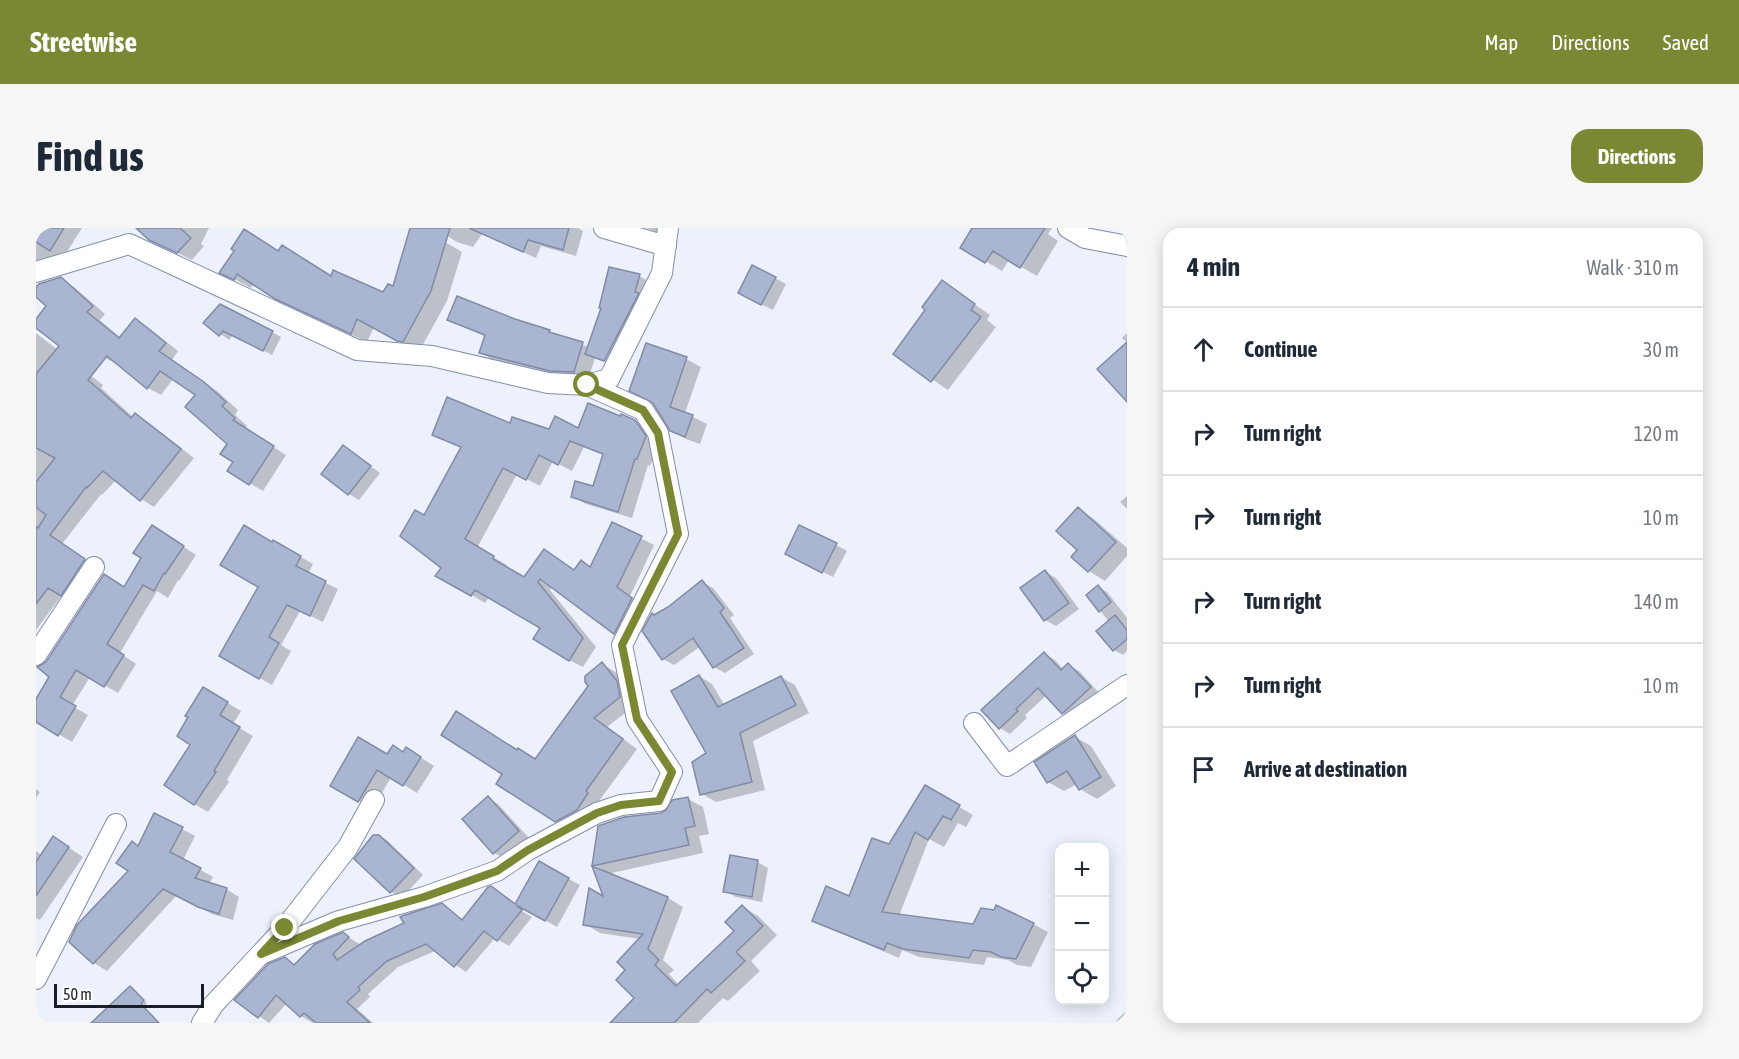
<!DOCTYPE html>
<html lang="en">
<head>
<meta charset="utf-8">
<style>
	body { margin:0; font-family:"Asap Condensed",sans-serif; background:#f6f6f7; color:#1f2937 }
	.controls { position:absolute; right:18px; bottom:18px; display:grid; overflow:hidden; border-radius:12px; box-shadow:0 3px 15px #0003 }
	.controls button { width:54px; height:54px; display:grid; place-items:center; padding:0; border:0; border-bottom:2px solid #e0e1e3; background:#fff; color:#1f2937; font:30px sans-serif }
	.scale { position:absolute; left:18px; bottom:15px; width:150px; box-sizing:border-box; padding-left:6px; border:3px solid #191d27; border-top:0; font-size:16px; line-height:21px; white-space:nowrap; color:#191d27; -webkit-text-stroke:4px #fff; paint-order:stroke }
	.stop { position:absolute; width:18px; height:18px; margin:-14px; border:4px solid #7c8734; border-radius:50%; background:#fff }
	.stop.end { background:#7c8734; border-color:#fff; box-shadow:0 2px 6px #0008 }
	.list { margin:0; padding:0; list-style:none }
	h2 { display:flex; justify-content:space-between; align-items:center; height:78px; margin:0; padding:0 24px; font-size:26px }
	h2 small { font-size:20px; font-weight:400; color:#747a83 }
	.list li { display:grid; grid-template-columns:39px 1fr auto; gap:18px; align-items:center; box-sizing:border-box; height:84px; padding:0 24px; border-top:2px solid #e0e1e3 }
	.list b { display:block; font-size:22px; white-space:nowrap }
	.list em { font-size:20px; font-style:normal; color:#747a83 }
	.icon { flex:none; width:33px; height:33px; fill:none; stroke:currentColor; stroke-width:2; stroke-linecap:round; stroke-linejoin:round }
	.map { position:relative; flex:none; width:1091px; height:795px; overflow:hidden; border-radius:18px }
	header { display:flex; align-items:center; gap:36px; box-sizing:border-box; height:84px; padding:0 30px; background:#7c8734; color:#fff }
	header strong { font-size:28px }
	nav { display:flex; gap:33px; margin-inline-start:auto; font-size:21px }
	.intro { display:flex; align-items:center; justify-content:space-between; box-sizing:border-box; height:144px; padding:0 36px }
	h1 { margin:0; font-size:42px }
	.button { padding:15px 27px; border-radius:18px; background:#7c8734; color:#fff; font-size:21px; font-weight:700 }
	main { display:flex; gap:36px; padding:0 36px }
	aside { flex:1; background:#fff; border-radius:18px; box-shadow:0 3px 15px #0003 }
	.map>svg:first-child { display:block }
	.shadow { fill:#0003 }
	.building { fill:#aab6d1; stroke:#808ba5; stroke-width:1.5 }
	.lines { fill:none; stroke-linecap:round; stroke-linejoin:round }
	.minor-casing { stroke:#838fa9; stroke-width:22 }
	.minor { stroke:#fff; stroke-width:20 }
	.route { stroke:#7c8734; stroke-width:8 }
</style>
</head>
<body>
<header>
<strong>Streetwise</strong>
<nav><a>Map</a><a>Directions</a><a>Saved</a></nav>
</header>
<div class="intro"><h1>Find us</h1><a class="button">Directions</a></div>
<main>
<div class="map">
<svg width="1091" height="795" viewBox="0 0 1091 795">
	<rect width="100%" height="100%" fill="#ecf1fc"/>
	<g class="shadow">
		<path d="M0,0H46L24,35L0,46Z"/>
		<path d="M102,0H173L165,16L168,18L156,32L114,11Z"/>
		<path d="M410,0H542L547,3L540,28L505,18L500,30L446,6L437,19L421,14L408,6Z"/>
		<path d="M610,0H637L634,9Z"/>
		<path d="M938,0H1016L1012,6L1022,13L1001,48L973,32L966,43L926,19Z"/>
		<path d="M409,14L426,24L411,73L384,122H379L338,99L331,114L257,79L218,55L215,60L185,44L243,24L296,49L347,66L358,61Z"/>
		<path d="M603,48L614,54L580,138L559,130L552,152L530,151L459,133L445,125L450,109L413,91L479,92L553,119Z"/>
		<path d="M739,50L750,56L737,82L714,71Z"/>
		<path d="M25,51L38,59L69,86L64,92L85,110L99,92L113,100L142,123L136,132L181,163L202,182L199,187L211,198L209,201L250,227L227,263L193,243L199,234L193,216L161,167L137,151L125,167L112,160L83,137L69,130L0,67V61Z"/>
		<path d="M906,54L954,87L951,92L960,99L912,162L859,126L892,81Z"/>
		<path d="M170,95L236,104L245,109L236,127L197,107L193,112Z"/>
		<path d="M0,105L67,157L65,160L97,189L99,187L113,195L158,230L118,279L105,271L80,252L66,267L65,266L26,316L62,340L39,375L26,367L0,402Z"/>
		<path d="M1091,105V115L1086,110Z"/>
		<path d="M650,131L665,139L649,185L671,196L664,216L650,211L635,202L618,175Z"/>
		<path d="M585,190L598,193L612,201L623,217L614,238L612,237L596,290L550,276L536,268L558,260L568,227L548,219L536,243L517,233L504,258L481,246L441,320L471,337L469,340L488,351L508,323L539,343L546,334L555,340L577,296L618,317L594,368L609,379L592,413L579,405L517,359L514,362L560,419L547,439L533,432L506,400L453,369L449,375L402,347L407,340L388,289L426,220L398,207L475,197L514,203L542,202Z"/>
		<path d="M308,219L344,245L323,272L313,266Z"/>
		<path d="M1091,268V281L1084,274Z"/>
		<path d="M1042,281L1058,291L1091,320V328L1069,353L1053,343L1043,321Z"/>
		<path d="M130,307L160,327L143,353L142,352L132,370L121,363L84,425L100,436L82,465L54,449L36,478L52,487L36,514L0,493V474L15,448L11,435L89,360Z"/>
		<path d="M238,314L277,336L272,346L302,361L287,394L264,383L245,417L255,423L236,457L185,428L224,359Z"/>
		<path d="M800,317L811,323L797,349L761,331Z"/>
		<path d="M1009,344L1020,350L1043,381L1020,398L1009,392Z"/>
		<path d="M666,354L677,360L698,387L694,390L718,426L689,445L678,439L665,418L638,437L627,431L633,380Z"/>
		<path d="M1062,359L1071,364L1091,390V423L1087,427L1078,422L1073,394L1052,367Z"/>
		<path d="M1008,426L1019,432L1028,442L1032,437L1043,443L1064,466L1037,491L1027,485L1011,467L989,487L991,490L974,506L964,500Z"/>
		<path d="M566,436L581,445L595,463L598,478L571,499L601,521L563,573L566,574L534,601L519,593L482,523L500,532L554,457L548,450Z"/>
		<path d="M663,448L676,456L689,478L745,449L759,457L773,485L717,513L729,562L680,574L666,566L672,526Z"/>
		<path d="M168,461L205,483L197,496L217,508L191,552L193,554L172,584L158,576L157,516Z"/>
		<path d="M1039,509L1055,518L1080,558L1061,571L1044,561L1041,556L1028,563L1012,554Z"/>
		<path d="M368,525L384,529L398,538L381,565L355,549L337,581L296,557L352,528Z"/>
		<path d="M889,559L937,587L930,599L922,595L908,619L893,611L863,688L938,697L997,696L1012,704L995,739L981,737L972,732L951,729L948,737L883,729L866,722L863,730L793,700L778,692L814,670L854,618Z"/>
		<path d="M0,561L4,564L0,570Z"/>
		<path d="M452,570L462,576L493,610L469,631L458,625Z"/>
		<path d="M652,571L667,579L673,606L663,608L667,625L571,646L632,670L647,679L627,732L638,742L633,746L643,757L700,703L707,679L722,688L741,707L715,733L724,743L692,773L687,770L662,795H576L601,770L592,742L604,711L564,705L549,696L570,672L567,642L558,637L625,586Z"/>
		<path d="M146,601L159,608L147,632L177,649L173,656L190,661L203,669L197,692L176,686L141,667L71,743L58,735L35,713L94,643L103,619Z"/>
		<path d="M340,606L351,612L387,647L366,670L355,664L320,631Z"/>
		<path d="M32,619L47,629L4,692L0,690V623L6,627Z"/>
		<path d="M721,634L732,640L726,674L700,669L689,663Z"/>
		<path d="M503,635L544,657L521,699L481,676Z"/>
		<path d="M455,659L475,673L472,675L496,689L473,718L459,710L430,744L399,723L362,739L332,766L334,769L321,781L337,795H282L279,792L277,795L265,788L251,775L233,795L201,772L249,731L260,737L307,706L325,717L406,677L428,692Z"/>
		<path d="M95,759L111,775L92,795H70Z"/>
		<path d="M1091,782V795H1078Z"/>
	</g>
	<g class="building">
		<path d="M0,0H28L14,23L0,14Z"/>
		<path d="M100,0H144L155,10L141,25L113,12Z"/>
		<path d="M374,0H414L395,63L367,114L361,113L321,91L315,106L239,71L201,46L198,52L183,45L198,23L195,21L208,1L242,23L246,17L295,48L297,42L347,64L352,56L357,58Z"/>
		<path d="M433,0H533L527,22L492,12L487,24Z"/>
		<path d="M936,0H1009L984,40L957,23L949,35L924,20Z"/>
		<path d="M716,37L740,49L725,77L702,65Z"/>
		<path d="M573,39L604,46L599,64L603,65L568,133L549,126L565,80H563Z"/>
		<path d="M25,49L57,78L51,84L83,110L99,90L130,115L123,123L168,154L190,174L186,178L199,190L197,192L238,218L213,257L191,243L197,234L184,226L191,216L149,179L159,167L124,143L111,161L71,128L52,152L95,190L99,185L145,221L104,273L67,243L51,260L50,259L14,307L49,331L25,368L12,360L0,376V298L2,300L10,287L0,279V254L19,230L0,220V146L23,118L0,100V91L10,78L0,69V59L3,56Z"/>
		<path d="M906,52L939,76L935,82L945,89L895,154L857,126L889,82L886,79Z"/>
		<path d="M421,68L479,91L514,102L513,104L547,114L538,144L514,143L443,125L449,107L411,92Z"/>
		<path d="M184,76L237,103L227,123L187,103L183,108L167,95Z"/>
		<path d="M1091,114V174L1061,141Z"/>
		<path d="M610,115L651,129L634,179L657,187L649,209L634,203L617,175L593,163Z"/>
		<path d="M411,169L474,195L476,189L513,201L519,188L542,200L552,175L584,188L585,186L599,192L610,208L601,231H599L582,284L535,269L539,253L557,258L567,226L534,213L522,237L503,227L490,252L467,240L429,311L458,328L457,331L488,349L508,321L538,342L545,332L554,339L576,294L606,308L581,359L596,370L578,406L504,351L502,354L547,410L533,433L497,411L504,400L439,362L435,368L399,348L405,340L364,308L379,282L388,287L425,219L396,207Z"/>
		<path d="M307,217L335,238L312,267L285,246Z"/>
		<path d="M1042,279L1080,314L1052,344L1035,329L1041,322L1020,303Z"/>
		<path d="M116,297L148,318L129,346L128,345L118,363L107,357L71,416L88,427L68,459L40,442L24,469L40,478L22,508L0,494V471L13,449L1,439L10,434L68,346L88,359L105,330L97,325Z"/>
		<path d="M208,297L236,314L237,312L265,328L260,338L290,353L274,388L251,377L233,409L243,415L223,451L183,428L222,359L184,337Z"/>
		<path d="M763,297L801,315L786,345L749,326Z"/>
		<path d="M1009,342L1033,375L1008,393L984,360Z"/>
		<path d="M666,352L688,380L684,384L708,420L677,440L657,410L626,432L606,403L616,385L618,387L632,379Z"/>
		<path d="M1062,357L1075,374L1063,384L1050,367Z"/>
		<path d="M1079,387L1091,402V411L1077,423L1060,403Z"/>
		<path d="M1008,424L1025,442L1032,435L1055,459L1026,486L1002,460L980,481L982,483L963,501L945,482Z"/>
		<path d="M566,434L581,453L584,469L558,490L587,511L550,563L552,565L541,582L519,594L460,556L466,546L405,507L420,483L481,522L482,520L499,531L552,458L549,454V448Z"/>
		<path d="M663,447L682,479L745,448L760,477L704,505L716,554L664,567L656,534L670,525L635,463Z"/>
		<path d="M167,459L192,474L184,487L204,499L178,543L180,544L158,577L128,557L154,517L141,508L152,489L149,488Z"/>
		<path d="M1039,507L1065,549L1043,562L1031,543L1011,555L998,534Z"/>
		<path d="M322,509L351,526L357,517L367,524L370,519L385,529L367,558L341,542L322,574L294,558Z"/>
		<path d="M889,557L924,577L915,592L907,588L892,612L879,604L846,684L937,696L945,680L958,682L960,677L998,695L980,731L965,729L955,724L937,722L933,730L867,721L851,715L848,722L776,693L790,658L813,668L836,610L853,616Z"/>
		<path d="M452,568L483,603L457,626L426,591Z"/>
		<path d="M652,569L659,598L649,600L653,617L556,638L562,598L588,589L625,585L630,582L636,572Z"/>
		<path d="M118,585L147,599L134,624L165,640L159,650L191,660L183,686L162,679L127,661L57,736L33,714L41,697L92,643L80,635L96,613L102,618Z"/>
		<path d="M337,607H343L378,640L354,665L318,631Z"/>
		<path d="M17,608L33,619L0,668V634Z"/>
		<path d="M694,627L722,632L716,669L687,664Z"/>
		<path d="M503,633L533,650L509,693L480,677L486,682L461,713L448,703L418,739L390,716L351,733L322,759L324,762L311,774L334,795H280L268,785L264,789L240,767L222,790L198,772L232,736L249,729L258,737L279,716L307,704L313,709L297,726L301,732L329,713L368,695L364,689L366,688L406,675L426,692L452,659L455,658L479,676Z"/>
		<path d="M556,638L632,669L612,721L623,732L619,737L640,758L698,703L689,694L706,677L727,698L700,724L709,733L675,765L671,761L638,795H574L598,770L580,752L589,742L581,734L607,706L547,697L553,660L567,668Z"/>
		<path d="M94,758L108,772L105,776L123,795H55Z"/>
	</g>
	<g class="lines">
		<defs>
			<g id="minor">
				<path d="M568,0L630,18"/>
				<path d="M1032,0L1049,10L1091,18"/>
				<path d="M0,44L93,16L321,122L396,128L512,155L551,157L573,151L626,45L632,0"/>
				<path d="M0,427L58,339"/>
				<path d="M938,495L971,538L1091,457"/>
				<path d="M225,726L303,693L388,669L461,643L492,622L561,585L585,577L623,573L636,544L601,491L586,417L642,306L622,205L607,182L551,157"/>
				<path d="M0,751L80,596"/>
				<path d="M166,795L177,777L249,700L312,619L338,572"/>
			</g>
		</defs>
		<use href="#minor" class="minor-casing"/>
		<use href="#minor" class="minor"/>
	</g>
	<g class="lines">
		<path class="route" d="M249,700L225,726L303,693L388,669L461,643L492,622L561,585L585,577L623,573L636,544L601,491L586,417L642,306L622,205L607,182L551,157"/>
	</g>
</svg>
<div class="controls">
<button>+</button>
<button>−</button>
<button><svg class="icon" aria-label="locate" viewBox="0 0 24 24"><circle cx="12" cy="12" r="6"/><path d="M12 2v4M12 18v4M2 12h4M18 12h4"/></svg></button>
</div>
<div class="scale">50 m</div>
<div class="stop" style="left:551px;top:157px"></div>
<div class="stop end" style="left:249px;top:700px"></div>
</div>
<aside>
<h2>4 min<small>Walk · 310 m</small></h2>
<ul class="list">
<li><svg class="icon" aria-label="ahead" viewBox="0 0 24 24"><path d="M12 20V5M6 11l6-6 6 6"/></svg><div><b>Continue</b></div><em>30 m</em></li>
<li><svg class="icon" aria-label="right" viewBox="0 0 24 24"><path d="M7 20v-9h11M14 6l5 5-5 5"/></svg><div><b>Turn right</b></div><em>120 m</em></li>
<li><svg class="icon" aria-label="right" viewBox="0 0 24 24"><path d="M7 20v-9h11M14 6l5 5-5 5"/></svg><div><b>Turn right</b></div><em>10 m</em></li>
<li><svg class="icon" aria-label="right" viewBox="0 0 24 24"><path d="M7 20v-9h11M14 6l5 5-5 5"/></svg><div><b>Turn right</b></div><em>140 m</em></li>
<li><svg class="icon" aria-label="right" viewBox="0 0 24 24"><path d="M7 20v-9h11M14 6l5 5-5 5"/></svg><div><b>Turn right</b></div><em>10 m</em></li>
<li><svg class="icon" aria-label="arrive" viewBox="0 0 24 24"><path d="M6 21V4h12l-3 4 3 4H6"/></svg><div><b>Arrive at destination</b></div></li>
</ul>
</aside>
</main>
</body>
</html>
